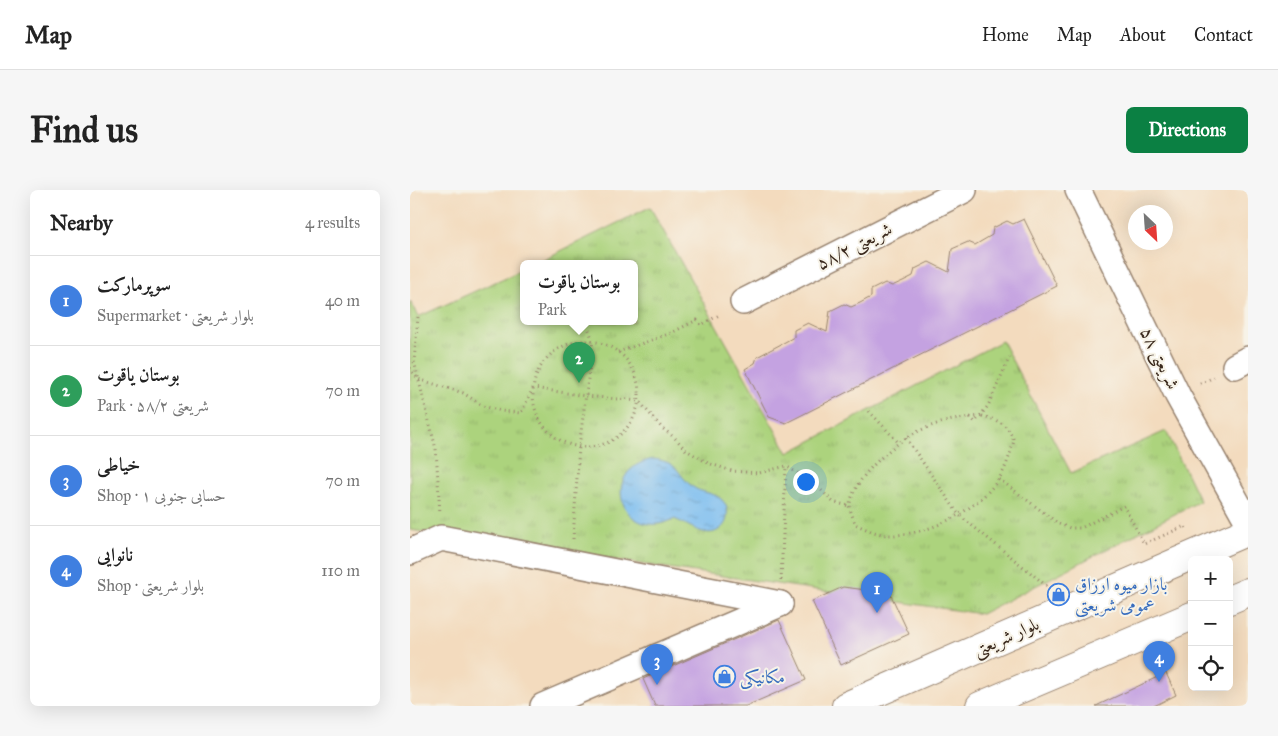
<!DOCTYPE html>
<html lang="en">
<head>
<meta charset="utf-8">
<style>
	body { margin:0; font-family:"IM FELL Great Primer",Amiri,serif; background:#f6f6f6; color:#222 }
	.controls { position:absolute; right:15px; bottom:15px; display:grid; overflow:hidden; border-radius:8px; box-shadow:0 5px 20px #0002 }
	.controls button { width:45px; height:45px; display:grid; place-items:center; padding:0; border:0; border-bottom:1px solid #e0e0e0; background:#fff; color:#222; font:25px sans-serif }
	.compass { position:absolute; left:718px; top:15px; width:45px; height:45px; border-radius:50%; background:#fff; box-shadow:0 5px 20px #0002; rotate:155deg }
	.you { position:absolute; left:395px; top:291px; width:18px; height:18px; margin:-12px; border:4px solid #fff; border-radius:50%; background:#1a73e8; box-shadow:0 0 0 8px #1a73e833 }
	.badge { display:grid; place-items:center; width:32px; height:32px; border-radius:50%; background:#0b8043; color:#fff; font-size:16px; font-weight:700 }
	.pin { position:absolute; translate:-50% -41px; filter:drop-shadow(0 1px 2px #0008) }
	.pin::after { content:''; position:absolute; top:26px; width:18px; height:15px; background:inherit; clip-path:polygon(0 0,100% 0,50% 100%) }
	.popup { position:absolute; left:110px; top:70px; width:118px; height:65px; box-sizing:border-box; display:grid; place-content:center; border-radius:8px; background:#fff; filter:drop-shadow(0 1px 4px #0005); font-size:16px; white-space:nowrap; color:#767676 }
	.popup b { font-size:19px; color:#222 }
	.popup::after { content:''; position:absolute; left:50%; top:100%; margin-left:-10px; border:10px solid transparent; border-top-color:#fff }
	.list { margin:0; padding:0; list-style:none }
	h2 { display:flex; justify-content:space-between; align-items:center; height:65px; margin:0; padding:0 20px; font-size:21px }
	h2 small { font-size:16px; font-weight:400; color:#767676 }
	.list li { display:grid; grid-template-columns:32px 1fr auto; gap:15px; align-items:center; box-sizing:border-box; height:90px; padding:0 20px; border-top:1px solid #e0e0e0 }
	.list b { display:block; font-size:19px; white-space:nowrap }
	.list p { margin:0; font-size:16px; white-space:nowrap; color:#767676 }
	.list em { font-size:16px; font-style:normal; color:#767676 }
	.icon { flex:none; width:28px; height:28px; fill:none; stroke:currentColor; stroke-width:2; stroke-linecap:round; stroke-linejoin:round }
	.map { position:relative; flex:none; width:838px; height:516px; overflow:hidden; border-radius:8px }
	header { display:flex; align-items:center; gap:30px; box-sizing:border-box; height:70px; padding:0 25px; background:#fff; border-bottom:1px solid #e0e0e0 }
	header strong { font-size:24px }
	nav { display:flex; gap:28px; margin-inline-start:auto; font-size:18px }
	.intro { display:flex; align-items:center; justify-content:space-between; box-sizing:border-box; height:120px; padding:0 30px }
	h1 { margin:0; font-size:35px }
	.button { padding:12px 22px; border-radius:8px; background:#0b8043; color:#fff; font-size:18px; font-weight:700 }
	main { display:flex; gap:30px; padding:0 30px }
	aside { flex:1; background:#fff; border-radius:8px; box-shadow:0 5px 20px #0002 }
	.map>svg:first-child { display:block }
	.park { fill:url(#park-tufts); stroke:#747e4e }
	.water { fill:url(#water-ripples); stroke:#5b7487 }
	.building { fill:#c4a2e1 }
	.lines { fill:none; stroke-linecap:round; stroke-linejoin:round }
	.minor-casing { stroke:#97826e; stroke-width:28 }
	.major-casing { stroke:#97826e; stroke-width:30 }
	.path { stroke:#97826e; stroke-width:3; stroke-dasharray:1 4; stroke-linecap:butt }
	.minor { stroke:#fff; stroke-width:25 }
	.major { stroke:#fff; stroke-width:28 }
	.labels { text-anchor:middle; dominant-baseline:central; stroke-width:4; stroke-linejoin:round; paint-order:stroke }
	.street-label { font-size:18px; fill:#3b2a1e; stroke:#f7f3e8 }
	.shop-label { font-size:18px; fill:#366cbe; stroke:#f7f3e8; text-anchor:start }
</style>
</head>
<body>
<header>
<strong>Map</strong>
<nav><a>Home</a><a>Map</a><a>About</a><a>Contact</a></nav>
</header>
<div class="intro"><h1>Find us</h1><a class="button">Directions</a></div>
<main>
<aside>
<h2>Nearby<small>4 results</small></h2>
<ul class="list">
<li><span class="badge" style="background:#3f7fe0">1</span><div><b>سوپرمارکت</b><p>Supermarket · بلوار شریعتی</p></div><em>40 m</em></li>
<li><span class="badge" style="background:#2e9e5b">2</span><div><b>بوستان یاقوت</b><p>Park · شریعتی ۵۸/۲</p></div><em>70 m</em></li>
<li><span class="badge" style="background:#3f7fe0">3</span><div><b>خیاطی</b><p>Shop · حسابی جنوبی ۱</p></div><em>70 m</em></li>
<li><span class="badge" style="background:#3f7fe0">4</span><div><b>نانوایی</b><p>Shop · بلوار شریعتی</p></div><em>110 m</em></li>
</ul>
</aside>
<div class="map">
<svg width="838" height="516" viewBox="0 0 838 516">
	<defs>
		<pattern id="park-tufts" width="24" height="20" patternUnits="userSpaceOnUse" patternTransform="scale(1.25)"><rect width="24" height="20" fill="#acd37d"/><path d="M3 7l-1-3M5 7V3M7 7l1-3M15 17l-1-3M17 17v-4M19 17l1-3" fill="none" stroke="#95b56c"/></pattern>
		<pattern id="water-ripples" width="26" height="14" patternUnits="userSpaceOnUse" patternTransform="scale(1.25)"><rect width="26" height="14" fill="#7bbdf0"/><path d="M2 4q2-2 4 0t4 0M15 11q2-2 4 0t4 0" fill="none" stroke="#669ac2"/></pattern>
	</defs>
	<rect width="100%" height="100%" fill="#f7f3e8"/>
	<filter id="ink" filterUnits="userSpaceOnUse"><feTurbulence type="fractalNoise" baseFrequency=".02" numOctaves="2"/><feDisplacementMap in="SourceGraphic" scale="10" xChannelSelector="R" yChannelSelector="G"/><feConvolveMatrix kernelMatrix="1 2 1 2 8 2 1 2 1" color-interpolation-filters="sRGB"/></filter>
	<filter id="wash" filterUnits="userSpaceOnUse"><feTurbulence type="fractalNoise" baseFrequency=".0096" numOctaves="4" result="noise"/><feDisplacementMap in="SourceGraphic" scale="20" xChannelSelector="R" yChannelSelector="G"/><feGaussianBlur stdDeviation="1.12" result="paint"/><feColorMatrix in="noise" values="0 0 0 0 0 0 0 0 0 0 0 0 0 0 0 0 0 1.4 0 .05"/><feComposite in="paint" operator="in"/></filter>
	<g filter="url(#wash)">
		<rect width="100%" height="100%" fill="#f3dbbe"/>
		<path class="park" d="M240,17L378,263L592,151L661,283L756,241L790,311L571,424L0,340V111L8,127L114,79V132H224V74H124Z"/>
		<path class="water" d="M244,269C271,273 265,283 283,297C291,303 303,302 311,309C316,313 318,319 317,326C317,331 314,336 310,339C296,350 279,334 264,329C211,355 187,278 244,269Z"/>
		<g id="blocks">
			<g class="building">
				<path d="M614,29L647,96L376,233L359,227L335,179L345,173L347,167L375,152L384,147V140L398,133L417,142L420,121L434,114L441,117L450,113L461,107V100L475,93L482,96L493,91L503,86L505,79L519,72L539,82L542,59L558,52L565,55L582,45L583,38L597,31L603,34Z"/>
				<path d="M433,397L480,403L499,444L431,475L402,411Z"/>
				<path d="M369,430L396,490L336,516H245L233,489Z"/>
				<path d="M756,483L766,505L744,516H686Z"/>
			</g>
		</g>
	</g>
	<g filter="url(#ink)">
		<use href="#blocks" fill-opacity="0" stroke="#97826e" stroke-width="1"/>
		<g class="lines">
			<defs>
				<g id="minor">
					<path d="M668,0L768,206L838,332"/>
					<path d="M333,112L554,0"/>
					<path d="M825,176L838,169"/>
					<path d="M0,362L31,348L370,414"/>
					<path d="M133,516L370,414"/>
				</g>
				<g id="major">
					<path d="M819,410L838,402"/>
					<path d="M436,516L838,341"/>
					<path d="M570,516L782,426"/>
				</g>
			</defs>
			<use href="#minor" class="minor-casing"/>
			<use href="#major" class="major-casing"/>
			<g class="path">
				<path d="M8,127L4,171L26,259L30,324"/>
				<circle cx="176" cy="204" r="53"/>
				<path d="M208,162L261,143L287,130L291,135L311,124"/>
				<path d="M0,178L8,189L53,203L73,216L91,221L111,223L123,198L176,206L229,211L252,238L265,248L276,260L298,273L322,281L349,283L376,276L404,293L423,312L439,316"/>
				<path d="M790,194L804,187"/>
				<path d="M459,221L488,252"/>
				<path d="M572,226C590,231 597,233 604,251C600,264 596,279 588,290C566,321 519,345 481,345C468,345 456,339 445,334L439,316C441,310 443,303 446,298C455,280 487,251 505,243C526,232 549,228 572,226Z"/>
				<path d="M560,227L565,232L578,216L600,166"/>
				<path d="M496,248L549,325L637,396"/>
				<path d="M589,289L649,334L660,338H671L714,316L734,354L775,336L777,341"/>
				<path d="M163,349L169,257L183,151L176,132"/>
				<path d="M371,390L376,276"/>
			</g>
			<use href="#minor" class="minor"/>
			<use href="#major" class="major"/>
		</g>
	</g>
	<defs>
		<symbol id="shop-ring" viewBox="-11 -11 22 22"><circle r="9.5" fill="#f7f3e8" stroke="#3f7fe0" stroke-width="1.5"/><path d="M-5-2.5h2.3a2.7 3.5 0 0 1 5.4 0H5L5.5 6h-11ZM-1.5-2.5h3a1.5 2.3 0 0 0-3 0Z" fill="#3f7fe0"/></symbol>
	</defs>
	<g fill-rule="evenodd">
		<use href="#shop-ring" x="636" y="392" width="25" height="25"/>
		<use href="#shop-ring" x="302" y="474" width="25" height="25"/>
	</g>
	<g class="labels">
		<g class="street-label">
			<text transform="translate(444 56) rotate(-27)">شریعتی ۵۸/۲</text>
			<text transform="translate(750 168) rotate(64)">شریعتی ۵۸</text>
			<text transform="translate(596 447) rotate(-24)">بلوار شریعتی</text>
		</g>
		<g class="shop-label">
			<text x="665" y="394">بازار میوه ارزاق<tspan x="665" dy="21">عمومی شریعتی</tspan></text>
			<text x="330" y="487">مکانیکی</text>
		</g>
	</g>
</svg>
<div class="controls">
<button>+</button>
<button>−</button>
<button><svg class="icon" aria-label="locate" viewBox="0 0 24 24"><circle cx="12" cy="12" r="6"/><path d="M12 2v4M12 18v4M2 12h4M18 12h4"/></svg></button>
</div>
<svg class="compass" viewBox="-18 -18 36 36"><path d="M0-13l5 13h-10z" fill="#e53935"/><path d="M0 13l5-13h-10z" fill="#767676"/></svg>
<div class="you"></div>
<div class="pin badge" style="left:467px;top:423px;background:#3f7fe0">1</div>
<div class="pin badge" style="left:169px;top:193px;background:#2e9e5b">2</div>
<div class="popup"><b>بوستان یاقوت</b>Park</div>
<div class="pin badge" style="left:247px;top:495px;background:#3f7fe0">3</div>
<div class="pin badge" style="left:749px;top:492px;background:#3f7fe0">4</div>
</div>
</main>
</body>
</html>
